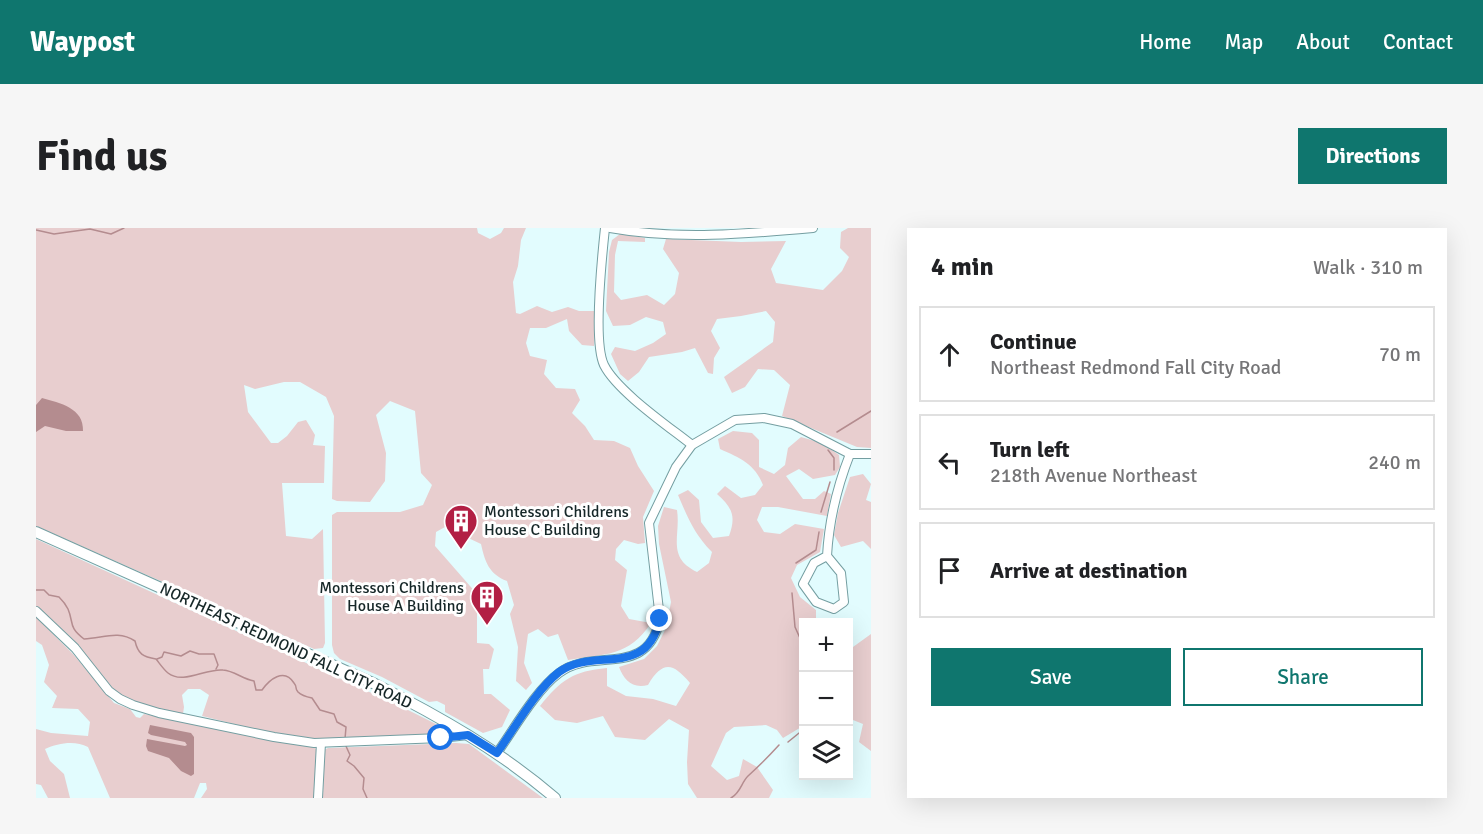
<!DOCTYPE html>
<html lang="en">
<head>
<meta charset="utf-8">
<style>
	body { margin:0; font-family:Signika,sans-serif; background:#f6f6f6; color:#202124 }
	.controls { position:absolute; right:18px; bottom:18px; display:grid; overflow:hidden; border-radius:0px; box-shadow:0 6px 24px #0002 }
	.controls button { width:54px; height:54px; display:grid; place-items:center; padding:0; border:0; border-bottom:2px solid #e0e0e0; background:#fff; color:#202124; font:30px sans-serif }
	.stop { position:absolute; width:18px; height:18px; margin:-14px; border:4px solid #1a73e8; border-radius:50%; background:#fff }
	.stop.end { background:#1a73e8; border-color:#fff; box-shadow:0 2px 6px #0008 }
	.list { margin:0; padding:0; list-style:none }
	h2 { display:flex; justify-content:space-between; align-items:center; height:78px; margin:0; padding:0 24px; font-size:26px }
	h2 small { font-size:20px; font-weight:400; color:#757577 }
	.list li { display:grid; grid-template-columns:39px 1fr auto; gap:18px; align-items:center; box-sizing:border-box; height:96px; margin:0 12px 12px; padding:0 12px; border:2px solid #e0e0e0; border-radius:0px }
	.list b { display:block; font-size:22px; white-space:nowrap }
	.list p { margin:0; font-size:20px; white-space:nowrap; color:#757577 }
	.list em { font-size:20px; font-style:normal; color:#757577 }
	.actions { display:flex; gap:12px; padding:18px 24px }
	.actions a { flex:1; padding:14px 0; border:2px solid #0f766e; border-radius:0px; text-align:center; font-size:21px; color:#0f766e }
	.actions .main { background:#0f766e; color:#fff }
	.icon { flex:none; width:33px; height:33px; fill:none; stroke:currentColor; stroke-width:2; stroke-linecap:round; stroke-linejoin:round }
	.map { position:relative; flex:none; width:835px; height:570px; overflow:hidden; border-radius:0px }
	header { display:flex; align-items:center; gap:36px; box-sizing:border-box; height:84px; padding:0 30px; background:#0f766e; color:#fff }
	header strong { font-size:28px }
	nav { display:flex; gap:33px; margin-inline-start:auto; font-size:21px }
	.intro { display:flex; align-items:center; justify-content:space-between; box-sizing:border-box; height:144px; padding:0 36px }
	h1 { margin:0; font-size:42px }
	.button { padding:15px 27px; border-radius:0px; background:#0f766e; color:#fff; font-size:21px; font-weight:700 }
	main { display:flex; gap:36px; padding:0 36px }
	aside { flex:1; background:#fff; border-radius:0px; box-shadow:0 6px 24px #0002 }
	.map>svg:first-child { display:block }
	.green { fill:#e8cecf }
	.water { fill:#b48c8f }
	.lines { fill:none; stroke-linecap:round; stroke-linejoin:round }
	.stream { stroke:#b48c8f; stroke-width:1.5 }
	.minor-casing { stroke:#749ea1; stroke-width:10 }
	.major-casing { stroke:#749ea1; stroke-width:12 }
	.minor { stroke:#fff; stroke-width:8 }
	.major { stroke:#fff; stroke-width:10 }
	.route { stroke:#1a73e8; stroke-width:8 }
	.labels { text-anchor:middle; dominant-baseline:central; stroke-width:6; stroke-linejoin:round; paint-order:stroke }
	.poi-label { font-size:16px; fill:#162728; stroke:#fff; text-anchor:start }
	.street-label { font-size:16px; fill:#162728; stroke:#fff }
</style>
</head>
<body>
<header>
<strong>Waypost</strong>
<nav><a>Home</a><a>Map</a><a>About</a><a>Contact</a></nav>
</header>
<div class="intro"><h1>Find us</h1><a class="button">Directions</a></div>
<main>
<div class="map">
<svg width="835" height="570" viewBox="0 0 835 570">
	<rect width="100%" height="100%" fill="#e2fcfe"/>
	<g class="green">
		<path d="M0,0H441L442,5L454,11L465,5L468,0H490L485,12L482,38L477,54L480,85L484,86L501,78L516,84L532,79L543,83H561L558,118L546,117L533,103L531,91L510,100H494L490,115L494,128L511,132L508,146L520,160L539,161L544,172L536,185L549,198L558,212L578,213L594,220L602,238L618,263L607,289L609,315L602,316L588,312L580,321L579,332L591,342L585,378L593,391L615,395C593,429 568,426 532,432L522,406L512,409L502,401L492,406L488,435L496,455L490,462L480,453L482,419L474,386L478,377L471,353C453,346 449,334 445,316L409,299L400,304L399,318L441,366V415L453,416L458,421L453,441H447L448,466H455L474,482L466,499L447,505L409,484V477L401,473L393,474L346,449L304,431L298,425L296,417V287L301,284H364L387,277L396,257L385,245L379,183L354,173L340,187L350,225L349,253L334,274L301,273L296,271L298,188L290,169L264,154H248L219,161L208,157L212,184L235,215H242L251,208L262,194L270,192L279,207L277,217L289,218L288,255H246L250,308L276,311L287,301L289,415L287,420L278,421L0,298Z"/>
		<path d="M812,0H835V220L821,219L746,188L754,157L738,142L722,141L709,159L696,165L688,149L737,114L739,94L730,83L705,88L681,91L675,103L684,120L678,130L677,146L672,145L659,120L646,124L613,129L603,144L592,153L584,146L575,126L579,119L599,123L617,115L630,106L627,94L610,89L594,97L577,98L570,83L573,24L576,12L584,6L609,10V14L582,13L579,27L578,64L585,72L611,67L628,77L639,66L643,45L627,21L630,11L705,14L750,13L735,41L740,55L787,62L806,43L813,29L804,20L805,4Z"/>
		<path d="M697,203L716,205L723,212V239L738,246L749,237L752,220L765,209L786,215L803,227L804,239L799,247L777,251L763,241L750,248L767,271H779L788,263L795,266L791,288L742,279H726L721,292L728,304L744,306L759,296L788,301L784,324L761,337L755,350L764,369L780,382V394H768L767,498L747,510L741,502L730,497L698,499L690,505L675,538L691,552L703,548L707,531L721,539L737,562L733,570H661L652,556L651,534L653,502L633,491L609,512L579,509L567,488L541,495L519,492L504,478C525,452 537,443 571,440V458L590,468L617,471L640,478L654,455C637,435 627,432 612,457C596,461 588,452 583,439L608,431L621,418L630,400L635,374L623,316L622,298L628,279L641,282C645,308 630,329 661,344L673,335L676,324C658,306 652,290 642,267L652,262L663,272L665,294L677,310L693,308C700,289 697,280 681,266L689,258L705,270L719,267L727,257C719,236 704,230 684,221L682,211Z"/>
		<path d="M827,246L835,256L830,272L835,274V321L827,313L805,319L798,307L802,285L814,249Z"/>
		<path d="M0,311L364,478L404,498L406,503L396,506L283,511L230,504L166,488L173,467L164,461H152L146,467L148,479L147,486L97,474L82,466L0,381Z"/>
		<path d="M0,389L38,427L78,475L94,481L100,489L104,490L108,486L277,518L280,521L279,570H165L171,561L170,555H164L158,570H74L52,519C39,512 22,515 9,521L14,533L28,546L34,570H12L5,557L0,556V501L15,505L52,508L54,494L42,481L16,480L21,468L8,454L13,437L6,417L0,413Z"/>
		<path d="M835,406V523L823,514L827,496L812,490L813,420L817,419Z"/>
		<path d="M420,515L433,516L507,570H287L288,522L292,520Z"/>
	</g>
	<g class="water">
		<path d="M6,170C24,175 48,180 47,203H30L9,198L0,204V177Z"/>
		<path d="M114,497L155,505L158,509V546L155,548L145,543L133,530L112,523L110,518L111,511L149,518L151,517L149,514L115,507L112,505Z"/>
	</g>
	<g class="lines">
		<g class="stream">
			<path d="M0,2L18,6L54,1L75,6L88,0"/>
			<path d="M801,204L835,183"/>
			<path d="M792,222L798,230V242"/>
			<path d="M785,284L794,254"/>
			<path d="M760,335L780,322L783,304"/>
			<path d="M0,362H8L13,367L23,369C26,372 30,377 32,381C38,395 32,399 48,411C68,410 82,402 99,413C102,426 107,429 120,431C124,436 128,442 132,445C147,457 170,440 187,442C199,443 206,451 218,453L220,462H226C233,452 248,439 258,455C262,460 258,459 262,464C266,468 271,469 276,470L284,482L298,486L301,494L310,499L309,511"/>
			<path d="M756,365L759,399L768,419"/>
			<path d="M121,431L126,429L128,424L145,428L154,423L163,426H178L182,437L180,441"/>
			<path d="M768,447V455"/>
			<path d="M752,514L768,501"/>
			<path d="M309,516L314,527L311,533L318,538L328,550L327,561L331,570"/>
			<path d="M695,570C705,564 705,555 712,548C723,538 733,528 743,517"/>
		</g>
		<defs>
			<g id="minor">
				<path d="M569,0C566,28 557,114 568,137C581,163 632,198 656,217"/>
				<path d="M574,0C641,12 710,6 777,0"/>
				<path d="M791,328L805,345L808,374L798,381L780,374L767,356L778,335L791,328C793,292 801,259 814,226"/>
				<path d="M0,383L39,420L73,463L84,471L97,477L123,485L238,509L278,515L405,510L432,507"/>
				<path d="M461,525C478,501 500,462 523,445C558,418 611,452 624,391L613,295L640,239L656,217L699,192L728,190L756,196L814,226H835"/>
				<path d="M282,570L285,515"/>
			</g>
			<path id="major" d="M0,304L339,456C403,488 464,523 519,570"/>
		</defs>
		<use href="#minor" class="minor-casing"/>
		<use href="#major" class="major-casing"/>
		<use href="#minor" class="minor"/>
		<use href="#major" class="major"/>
	</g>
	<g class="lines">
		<path class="route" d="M405,510L432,507L461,525C478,501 500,462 523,444C558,418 610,452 624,391"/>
	</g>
	<defs>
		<symbol id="building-pin" viewBox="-11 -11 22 30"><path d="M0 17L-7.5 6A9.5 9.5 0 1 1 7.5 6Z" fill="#b21f44" stroke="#fff"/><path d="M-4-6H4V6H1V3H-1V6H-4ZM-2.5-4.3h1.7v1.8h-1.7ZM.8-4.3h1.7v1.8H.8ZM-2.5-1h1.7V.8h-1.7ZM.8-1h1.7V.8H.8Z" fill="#fff"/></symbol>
	</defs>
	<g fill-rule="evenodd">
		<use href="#building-pin" x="406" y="274" width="38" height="52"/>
		<use href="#building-pin" x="432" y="350" width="38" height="52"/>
	</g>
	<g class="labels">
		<g class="poi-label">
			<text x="448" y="284">Montessori Childrens<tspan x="448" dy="18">House C Building</tspan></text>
			<text x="428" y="360" text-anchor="end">Montessori Childrens<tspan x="428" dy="18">House A Building</tspan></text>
		</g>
		<g class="street-label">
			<text transform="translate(250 418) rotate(25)">NORTHEAST REDMOND FALL CITY ROAD</text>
		</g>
	</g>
</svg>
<div class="controls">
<button>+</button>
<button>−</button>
<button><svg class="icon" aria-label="layers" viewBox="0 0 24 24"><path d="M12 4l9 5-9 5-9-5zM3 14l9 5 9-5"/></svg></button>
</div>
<div class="stop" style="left:405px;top:510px"></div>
<div class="stop end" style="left:624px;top:391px"></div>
</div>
<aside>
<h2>4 min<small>Walk · 310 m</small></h2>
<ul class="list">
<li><svg class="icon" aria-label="ahead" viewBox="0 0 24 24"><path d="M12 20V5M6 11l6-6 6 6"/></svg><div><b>Continue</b><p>Northeast Redmond Fall City Road</p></div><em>70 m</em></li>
<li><svg class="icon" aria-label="left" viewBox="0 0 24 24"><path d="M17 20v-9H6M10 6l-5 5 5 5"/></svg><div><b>Turn left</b><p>218th Avenue Northeast</p></div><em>240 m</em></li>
<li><svg class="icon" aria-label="arrive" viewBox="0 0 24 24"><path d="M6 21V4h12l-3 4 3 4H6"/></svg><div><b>Arrive at destination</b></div></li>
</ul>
<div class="actions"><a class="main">Save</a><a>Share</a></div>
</aside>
</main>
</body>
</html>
